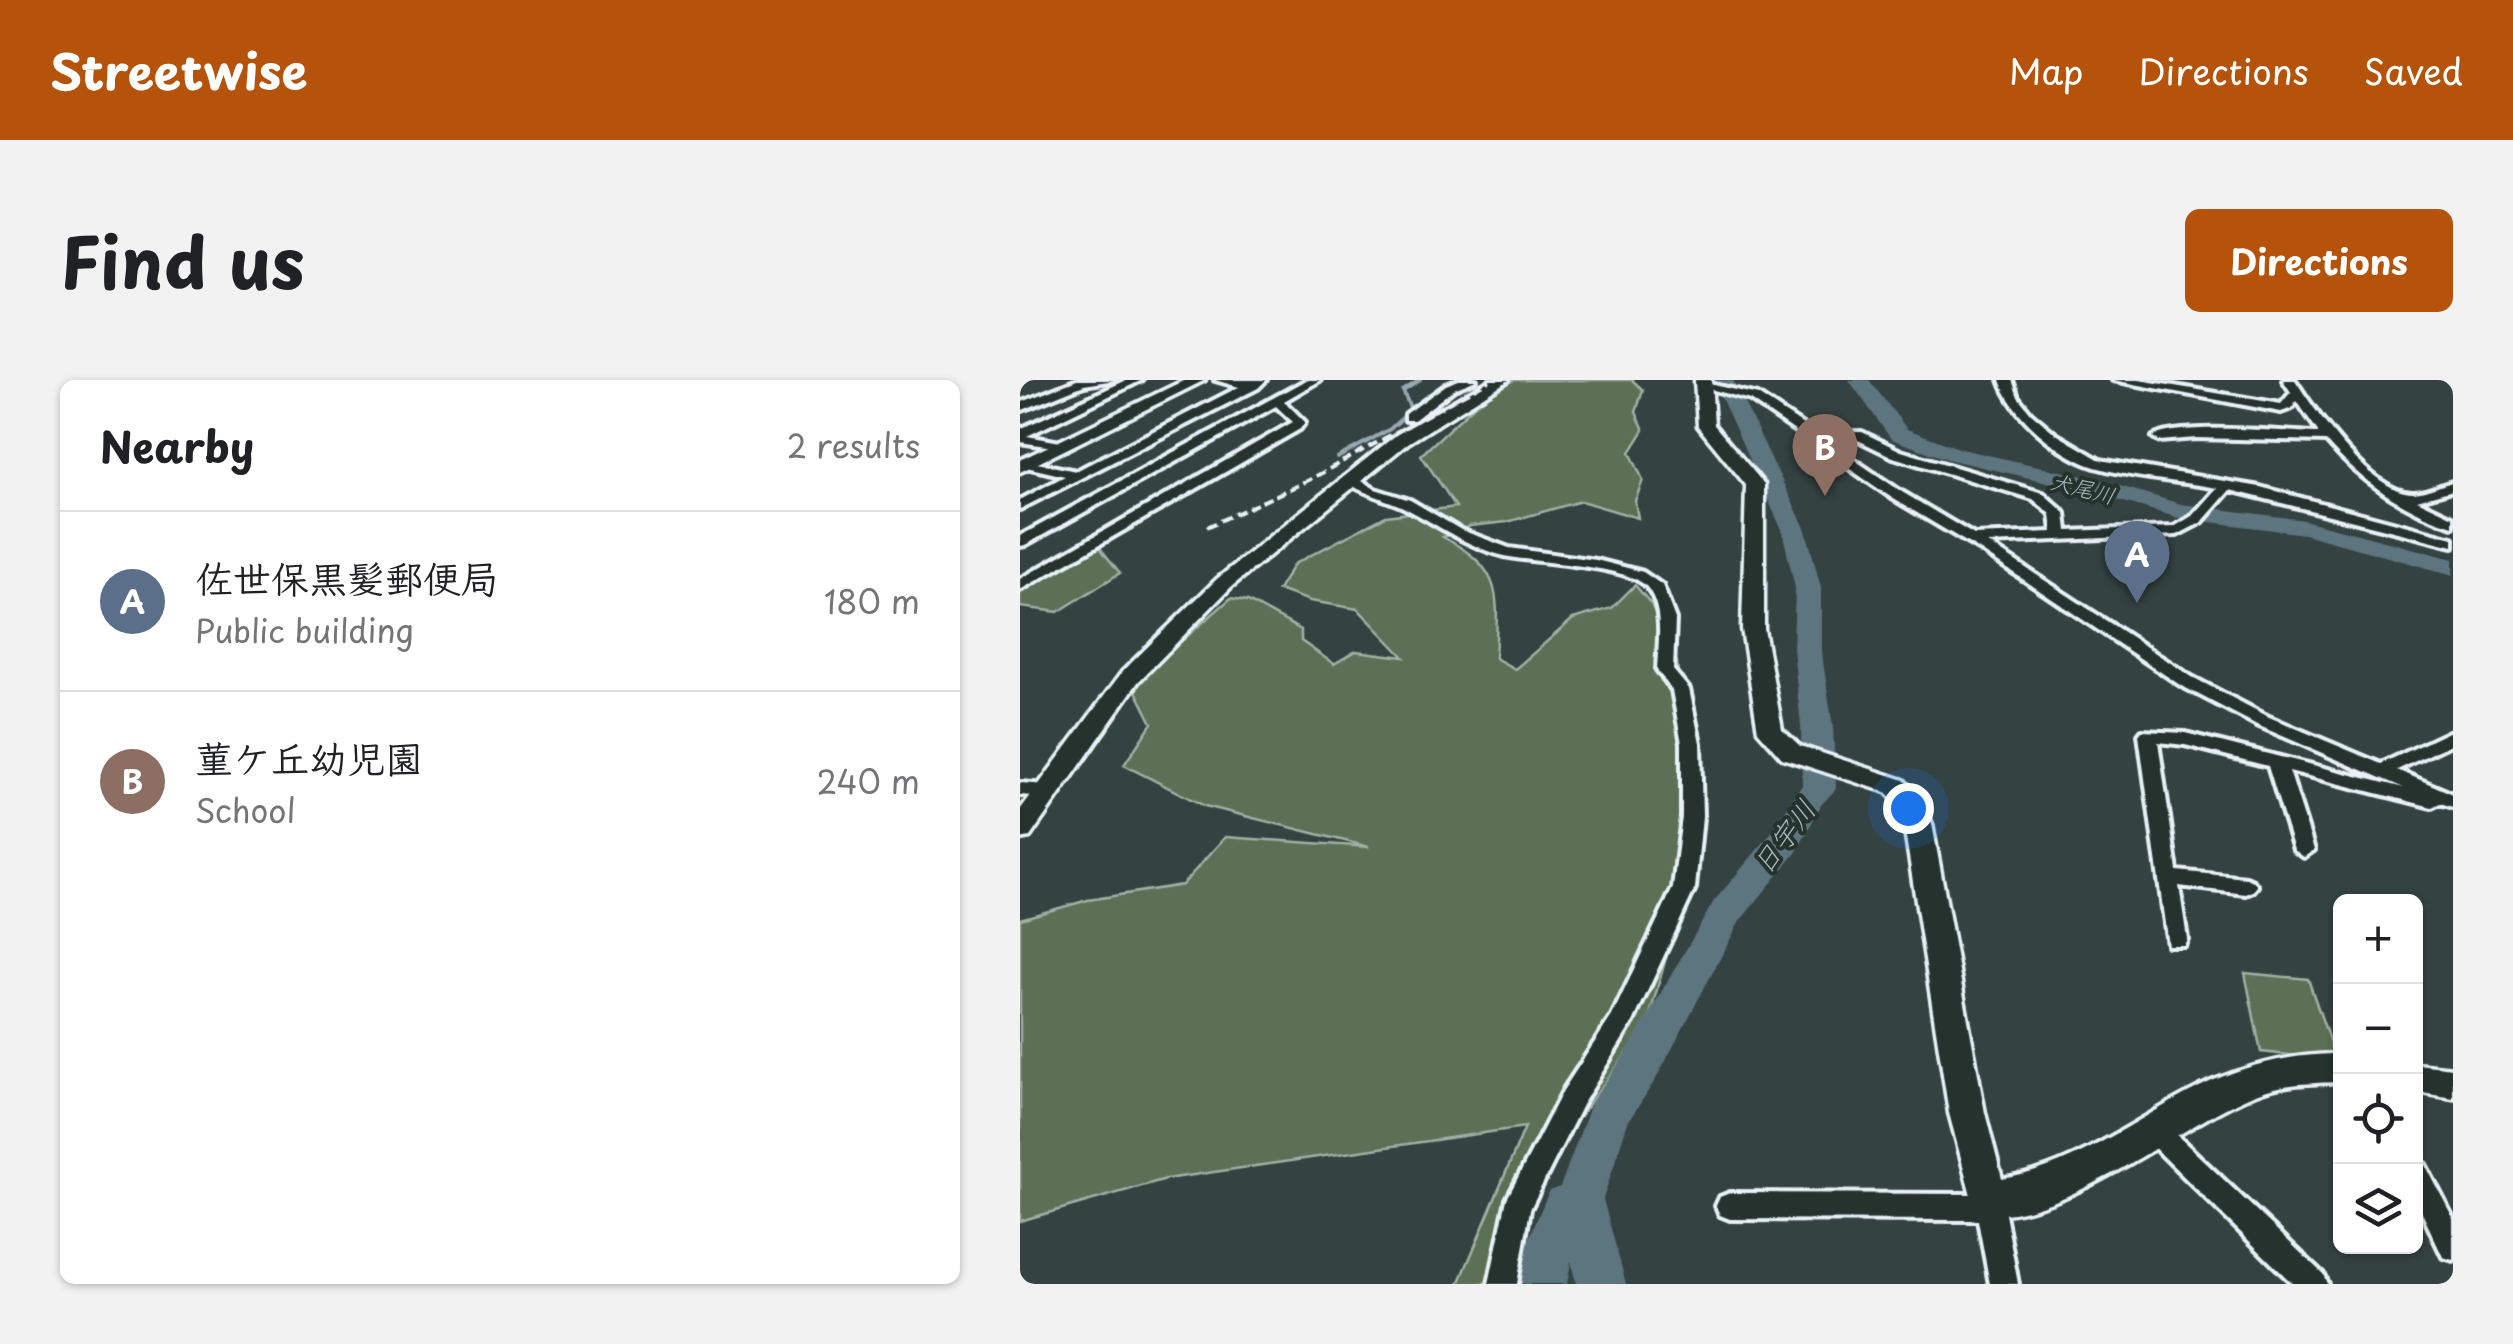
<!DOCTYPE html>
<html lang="en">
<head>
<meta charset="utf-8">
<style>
	body { margin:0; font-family:"Playpen Sans","Klee One",sans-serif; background:#f2f2f2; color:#202124 }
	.controls { position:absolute; right:30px; bottom:30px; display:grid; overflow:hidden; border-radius:15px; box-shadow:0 2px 8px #0004 }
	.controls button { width:90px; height:90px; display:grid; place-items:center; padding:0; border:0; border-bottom:2px solid #e0e0e0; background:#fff; color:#202124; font:50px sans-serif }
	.you { position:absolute; left:888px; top:428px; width:35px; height:35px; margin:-25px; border:8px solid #fff; border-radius:50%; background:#1a73e8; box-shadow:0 0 0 15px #1a73e833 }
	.badge { display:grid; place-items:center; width:65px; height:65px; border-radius:50%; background:#b45309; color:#fff; font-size:32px; font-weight:700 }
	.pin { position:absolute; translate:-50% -82px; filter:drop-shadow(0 2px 5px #0008) }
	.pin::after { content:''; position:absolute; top:52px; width:35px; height:30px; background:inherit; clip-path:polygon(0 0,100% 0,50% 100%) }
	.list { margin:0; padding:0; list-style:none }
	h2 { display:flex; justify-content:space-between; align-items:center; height:130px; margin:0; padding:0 40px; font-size:42px }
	h2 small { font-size:32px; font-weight:400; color:#757577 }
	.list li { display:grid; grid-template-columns:65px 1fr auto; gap:30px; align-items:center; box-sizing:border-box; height:180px; padding:0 40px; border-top:2px solid #e0e0e0 }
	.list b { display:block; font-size:38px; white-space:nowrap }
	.list p { margin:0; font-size:32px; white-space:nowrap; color:#757577 }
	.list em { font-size:32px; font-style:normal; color:#757577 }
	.icon { flex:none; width:55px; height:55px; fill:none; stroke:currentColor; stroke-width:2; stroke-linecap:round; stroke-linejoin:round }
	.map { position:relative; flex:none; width:1433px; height:904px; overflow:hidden; border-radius:15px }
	header { display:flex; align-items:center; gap:60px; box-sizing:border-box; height:140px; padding:0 50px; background:#b45309; color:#fff }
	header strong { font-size:48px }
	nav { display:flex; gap:55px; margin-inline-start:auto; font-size:35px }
	.intro { display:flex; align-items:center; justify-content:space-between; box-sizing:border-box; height:240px; padding:0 60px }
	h1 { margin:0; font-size:70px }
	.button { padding:25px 45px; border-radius:15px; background:#b45309; color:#fff; font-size:35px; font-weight:700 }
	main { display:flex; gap:60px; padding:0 60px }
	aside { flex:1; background:#fff; border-radius:15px; box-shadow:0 2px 8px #0004 }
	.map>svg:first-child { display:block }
	.green { fill:#5c7054; stroke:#a2b0a6; stroke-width:2.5 }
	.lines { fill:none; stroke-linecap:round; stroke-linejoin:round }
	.stream { stroke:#95a7af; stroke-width:4 }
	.river { fill:#5d757f; fill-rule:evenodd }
	.street-casing { stroke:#e8f1f8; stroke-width:8 }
	.secondary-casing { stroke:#e8f1f8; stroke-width:7 }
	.street { fill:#26332d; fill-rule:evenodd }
	.secondary { fill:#26332d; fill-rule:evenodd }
	.rail { stroke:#e8f1f8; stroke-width:4; stroke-dasharray:10 5; stroke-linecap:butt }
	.labels { text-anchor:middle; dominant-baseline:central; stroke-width:8; stroke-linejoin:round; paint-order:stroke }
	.far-water-label { font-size:22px; font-style:italic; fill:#a9b9c2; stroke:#26332d }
	.water-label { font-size:28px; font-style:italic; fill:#a9b9c2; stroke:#26332d }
</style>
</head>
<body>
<header>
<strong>Streetwise</strong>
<nav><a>Map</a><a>Directions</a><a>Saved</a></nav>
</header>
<div class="intro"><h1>Find us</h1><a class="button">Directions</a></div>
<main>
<aside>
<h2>Nearby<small>2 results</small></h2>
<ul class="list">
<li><span class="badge" style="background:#5c6f8a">A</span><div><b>佐世保黒髪郵便局</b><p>Public building</p></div><em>180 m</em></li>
<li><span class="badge" style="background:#8d6e63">B</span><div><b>菫ケ丘幼児園</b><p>School</p></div><em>240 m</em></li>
</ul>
</aside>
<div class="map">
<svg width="1433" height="904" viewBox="0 0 1433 904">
	<rect width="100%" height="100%" fill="#344241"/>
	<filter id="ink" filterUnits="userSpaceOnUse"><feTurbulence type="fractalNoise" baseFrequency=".01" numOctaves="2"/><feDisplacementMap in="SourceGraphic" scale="20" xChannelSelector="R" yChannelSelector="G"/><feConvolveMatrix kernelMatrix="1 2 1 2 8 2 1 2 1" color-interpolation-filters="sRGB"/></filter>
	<g filter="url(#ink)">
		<g class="green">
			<path d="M494,0H612L623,10L616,32L624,50L610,72L623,100L615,121L618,138L561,121L487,142L450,146L423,157C485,190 478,215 475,278L495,289L553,239L592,228L615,205L631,224L657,282L677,470L626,648L554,744L473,904H439L505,747L146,799L0,841V539L68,520L162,505L205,457L349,467L185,426L104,385L132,343L116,311L127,291L211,218L228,221L281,250V261L314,284L336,271L384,277L338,229L290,221L258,210L274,184L366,136L436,127L401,75L457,23Z"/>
			<path d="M77,164L100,193L38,232L0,227V209Z"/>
			<path d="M1225,593L1288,599L1316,680L1241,672Z"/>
		</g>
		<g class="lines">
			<path class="stream" d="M317,78L370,49L391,30L383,11L400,0"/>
			<g class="river">
				<path d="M693,0H713L786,150L801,208V269L813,346L816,409L801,425L776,473L720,541L636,699L608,742L583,819L606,904H556L551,881L547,904H497C502,872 516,841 529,811L540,807L572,721L606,673L694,521L749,456L782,405L781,346L773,269L775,208L762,150Z"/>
				<path d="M829,0H849L887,49L941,69L1076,99L1161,124L1284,140L1433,179V195L1284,154L1159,138L1062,110L927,79L871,59Z"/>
			</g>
			<defs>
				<g id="street">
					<path d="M57,0H94L64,5L0,31V23Z"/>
					<path d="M107,0H122L7,56L46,63V69L0,62V49Z"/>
					<path d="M195,0H246L238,8L0,129V120L45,96L2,86V80L56,91L219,7Z"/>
					<path d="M286,0H300L264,21L285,42L280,49L0,210V199L273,42L256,26L5,165L0,166V156Z"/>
					<path d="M439,0H456L434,9L394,40H386V34L426,5Z"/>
					<path d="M980,0H992L998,17L1011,33L1036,54L1080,80L1240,107L1433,158V166L1210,110L1182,142L1157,155L968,163L1172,297L1249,337L1361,384L1433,350V363L1377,390L1433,414V427L1420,423L1412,427L1269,391L1294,470L1284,477L1274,470L1248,386L1165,365L1138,362L1157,491L1226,498L1233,501L1237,506L1233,511L1226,514L1159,506L1167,559L1164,565H1148L1119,355L1122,351L1165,353L1384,408L1237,345L1160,305L958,169L872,118L730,20L679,6L685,3L738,15L795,53L842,52L881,71L1023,113L1045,133L1047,151L1154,147L1172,136L1197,108C1158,101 1113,98 1075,87C1038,75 992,36 980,0ZM836,59L873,77L1013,119L1031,134L1033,152L954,155L882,112L805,60Z"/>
					<path d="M1093,0H1119L1261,24L1271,12L1263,0H1275C1295,31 1353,115 1394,113C1407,112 1421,105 1433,102V110L1397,120L1433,137V146C1384,131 1339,100 1306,61L1176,58L1139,61L1133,57C1159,42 1264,52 1299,53L1277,21L1272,28L1261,32Z"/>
					<path d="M330,94L355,109L390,120L441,150L489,168L576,180L623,192L642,205L655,239L653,290L669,309L680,363L682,437L675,508L613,642L562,725L510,829L497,904H469L487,819L544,709L592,636L653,508L662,437V363L652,310L637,290C638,265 645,229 627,207C608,185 515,183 485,176C446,167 416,143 381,126C361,117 344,114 325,101L323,98Z"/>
					<path d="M0,403L28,405L38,411L28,417L0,415Z"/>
					<path d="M1134,739L1143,742L1303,894L1307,904H1273L1125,758L1121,750L1125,742Z"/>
					<path d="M1396,781L1405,784L1433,838V880L1423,877L1396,820Z"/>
					<path d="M968,805L978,809L982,818L998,904H970L958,840L710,839L700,835L696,826L700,817L710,813L956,814L958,809Z"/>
				</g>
				<g id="secondary">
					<path d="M165,0H185L0,92V80Z"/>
					<path d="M470,0H489L388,63L211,207L118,302L10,457L0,459V430L102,292L197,199L376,55Z"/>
					<path d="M675,0H691L694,45L744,104V249L762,349L780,366L884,400L902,420L912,444L965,733L982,799C1060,787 1121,733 1192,701C1234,683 1274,674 1320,674V702C1294,703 1269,703 1244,711C1172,734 1026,858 955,830L929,733L884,444L877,424L866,412L762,378L738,351L722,249L726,105L678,46Z"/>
					<path d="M1396,684L1433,688V718L1396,712Z"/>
				</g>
			</defs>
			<use href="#street" class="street-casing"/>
			<use href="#secondary" class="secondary-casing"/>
			<use href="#street" class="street"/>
			<use href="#secondary" class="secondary"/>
			<path class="rail" d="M187,147L289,100L470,0"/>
		</g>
	</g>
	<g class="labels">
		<g class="far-water-label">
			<text transform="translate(1063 107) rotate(14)">犬尾川</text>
		</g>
		<g class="water-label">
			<text transform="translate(763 456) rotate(-53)">日宇川</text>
		</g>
	</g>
</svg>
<div class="controls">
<button>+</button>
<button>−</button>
<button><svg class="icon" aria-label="locate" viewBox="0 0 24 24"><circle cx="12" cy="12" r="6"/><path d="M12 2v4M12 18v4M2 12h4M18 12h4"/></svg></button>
<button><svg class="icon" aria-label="layers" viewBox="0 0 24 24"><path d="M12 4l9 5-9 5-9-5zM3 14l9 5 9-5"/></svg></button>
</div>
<div class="you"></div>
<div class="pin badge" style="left:1117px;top:223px;background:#5c6f8a">A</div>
<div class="pin badge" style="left:805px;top:116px;background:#8d6e63">B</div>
</div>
</main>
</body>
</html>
